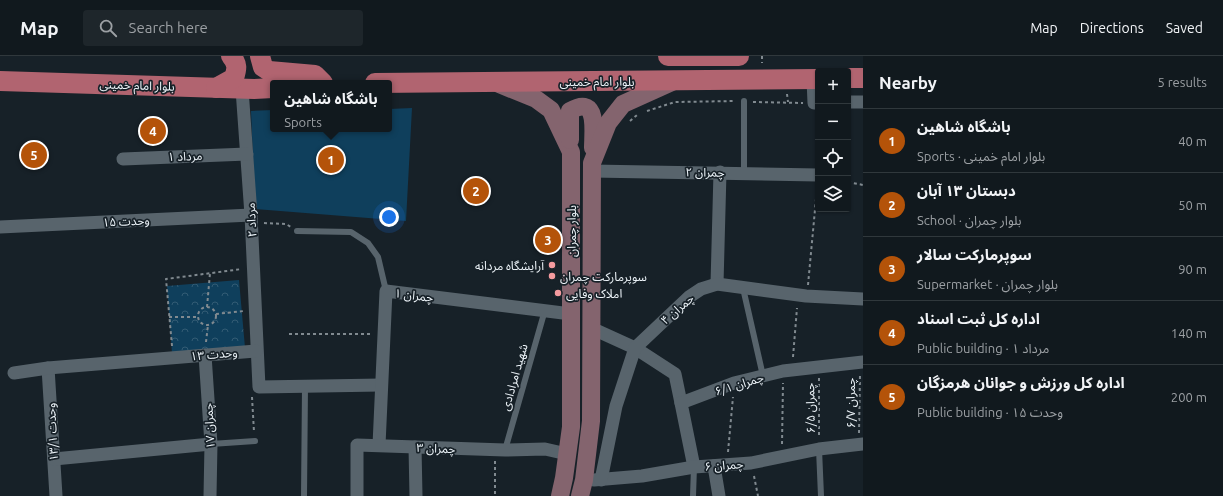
<!DOCTYPE html>
<html lang="en">
<head>
<meta charset="utf-8">
<style>
	body { margin:0; font-family:Ubuntu,"Noto Sans Arabic",sans-serif; background:#1e262b; color:#f1f3f6 }
	.controls { position:absolute; right:12px; top:12px; display:grid; overflow:hidden; border-radius:4px; box-shadow:0 1px 3px #0004 }
	.controls button { width:36px; height:36px; display:grid; place-items:center; padding:0; border:0; border-bottom:1px solid #30383c; background:#11191e; color:#f1f3f6; font:20px sans-serif }
	.you { position:absolute; left:389px; top:161px; width:14px; height:14px; margin:-10px; border:3px solid #fff; border-radius:50%; background:#1a73e8; box-shadow:0 0 0 6px #1a73e833 }
	.badge { display:grid; place-items:center; width:26px; height:26px; border-radius:50%; background:#b45309; color:#fff; font-size:13px; font-weight:700 }
	.pin { position:absolute; translate:-50% -50%; border:2px solid #fff; box-shadow:0 1px 4px #0006 }
	.popup { position:absolute; left:270px; top:24px; width:122px; height:52px; box-sizing:border-box; display:grid; place-content:center; border-radius:4px; background:#11191e; filter:drop-shadow(0 1px 3px #0005); font-size:13px; white-space:nowrap; color:#9ca0a4 }
	.popup b { font-size:15px; color:#f1f3f6 }
	.popup::after { content:''; position:absolute; left:50%; top:100%; margin-left:-8px; border:8px solid transparent; border-top-color:#11191e }
	.list { margin:0; padding:0; list-style:none }
	h2 { display:flex; justify-content:space-between; align-items:center; height:52px; margin:0; padding:0 16px; font-size:17px }
	h2 small { font-size:13px; font-weight:400; color:#9ca0a4 }
	.list li { display:grid; grid-template-columns:26px 1fr auto; gap:12px; align-items:center; box-sizing:border-box; height:64px; padding:0 16px; border-top:1px solid #30383c }
	.list b { display:block; font-size:15px; white-space:nowrap }
	.list p { margin:0; font-size:13px; white-space:nowrap; color:#9ca0a4 }
	.list em { font-size:13px; font-style:normal; color:#9ca0a4 }
	.icon { flex:none; width:22px; height:22px; fill:none; stroke:currentColor; stroke-width:2; stroke-linecap:round; stroke-linejoin:round }
	.map { position:relative; flex:none; width:863px; height:440px; overflow:hidden }
	header { display:flex; align-items:center; gap:24px; box-sizing:border-box; height:56px; padding:0 20px; background:#11191e; border-bottom:1px solid #30383c }
	header strong { font-size:19px }
	nav { display:flex; gap:22px; margin-inline-start:auto; font-size:14px }
	.search { width:280px; height:36px; background:#1e262b; display:flex; align-items:center; gap:10px; box-sizing:border-box; padding:0 14px; border-radius:4px; color:#9ca0a4; font-size:15px }
	main { display:flex }
	aside { flex:1; background:#11191e }
	.map>svg:first-child { display:block }
	.grass { fill:#0f3f5c }
	.park { fill:url(#park-crowns) }
	.lines { fill:none; stroke-linecap:round; stroke-linejoin:round }
	.path { stroke:#818a90; stroke-width:2; stroke-dasharray:3 3; stroke-linecap:butt }
	.service { stroke:#58646c; stroke-width:6 }
	.minor { stroke:#58646c; stroke-width:13 }
	.secondary { stroke:#84646e; stroke-width:18 }
	.primary { stroke:#b16470; stroke-width:20 }
	.poi-dot { fill:#f49b9f; stroke:#172128; stroke-width:1.5 }
	.labels { text-anchor:middle; dominant-baseline:central; stroke-width:3.5; stroke-linejoin:round; paint-order:stroke }
	.street-label { font-size:12px; fill:#edf4f9; stroke:#172128 }
	.poi-label { font-size:12px; fill:#edf4f9; stroke:#172128; text-anchor:start }
</style>
</head>
<body>
<header>
<strong>Map</strong>
<div class="search"><svg class="icon" aria-label="search" viewBox="0 0 24 24"><circle cx="10" cy="10" r="6"/><path d="M15 15l6 6"/></svg>Search here</div>
<nav><a>Map</a><a>Directions</a><a>Saved</a></nav>
</header>
<main>
<div class="map">
<svg width="863" height="440" viewBox="0 0 863 440">
	<defs>
		<pattern id="park-crowns" width="20" height="18" patternUnits="userSpaceOnUse"><rect width="20" height="18" fill="#0f3f5c"/><path d="M2 6a3 3 0 1 1 6 0M12 15a3 3 0 1 1 6 0" fill="none" stroke="#325b74"/></pattern>
	</defs>
	<rect width="100%" height="100%" fill="#172128"/>
	<path class="grass" d="M412,52L406,165L255,153L251,55L273,54V73H389V53Z"/>
	<path class="park" d="M239,224L245,292L172,297L167,230Z"/>
	<g class="lines">
		<g class="path">
			<path d="M762,0V7"/>
			<path d="M787,38L788,46"/>
			<path d="M753,46L803,47"/>
			<path d="M647,55L675,46L735,45"/>
			<path d="M630,65L637,59"/>
			<path d="M848,126L863,129"/>
			<path d="M264,167L286,168L291,171"/>
			<path d="M808,229L817,132"/>
			<circle cx="207" cy="260" r="9"/>
			<path d="M207,251L210,217"/>
			<path d="M216,258L244,255"/>
			<path d="M169,261H197"/>
			<path d="M289,278H372"/>
			<path d="M206,286L208,269"/>
			<path d="M172,290L166,223L242,213"/>
			<path d="M793,301L797,252"/>
			<path d="M819,322V382"/>
			<path d="M252,341L254,376"/>
			<path d="M859,377L860,319"/>
			<path d="M782,388L783,327"/>
			<path d="M728,396L733,341"/>
			<path d="M495,405V440"/>
			<path d="M754,420L758,440"/>
		</g>
		<g class="service">
			<path d="M744,45V117"/>
			<path d="M297,175L351,176L368,187L378,201L386,235"/>
			<path d="M743,232L763,320"/>
			<path d="M211,388L255,385"/>
			<path d="M819,393L821,440"/>
			<path d="M505,394L545,254"/>
			<path d="M304,440L305,330"/>
			<path d="M693,440L694,411"/>
		</g>
		<g class="minor">
			<path d="M813,23L814,47H818"/>
			<path d="M242,33L251,159L259,331L381,329"/>
			<path d="M848,46H863"/>
			<path d="M123,103L247,98"/>
			<path d="M592,115L818,119"/>
			<path d="M0,171L251,159"/>
			<path d="M717,228L720,116"/>
			<path d="M591,272L635,292L675,318L681,347"/>
			<path d="M205,299L211,388L210,440"/>
			<path d="M48,312L56,440"/>
			<path d="M14,317L48,312L256,295"/>
			<path d="M379,389L386,235L571,258"/>
			<path d="M415,391L416,440"/>
			<path d="M54,403L211,388"/>
			<path d="M714,410L719,440"/>
			<path d="M694,411L681,347L734,327L783,315L863,306"/>
			<path d="M594,424L642,420L694,411L751,407L819,393L863,388"/>
			<path d="M601,424L616,350L635,292L689,241L701,233L717,228L806,240L863,243"/>
			<path d="M357,440V389L505,394L545,393L567,398"/>
		</g>
		<g class="secondary">
			<path d="M499,28L536,43L551,54L571,96V371L564,422L560,440"/>
			<path d="M570,84V55C599,38 593,75 593,92"/>
			<path d="M580,440L584,424L591,365L592,107L608,67L623,48L674,25"/>
		</g>
		<g class="primary">
			<path d="M260,0L263,11L269,15L315,19L323,27"/>
			<path d="M668,0H739"/>
			<path d="M848,22H863"/>
			<path d="M0,25L254,33L273,32"/>
			<path d="M375,27L818,23"/>
			<path d="M216,32L234,22C237,13 238,8 231,0"/>
		</g>
	</g>
	<g class="poi-dot">
		<circle cx="552" cy="209" r="4"/>
		<circle cx="552" cy="220" r="4"/>
		<circle cx="558" cy="237" r="4"/>
	</g>
	<g class="labels">
		<g class="street-label">
			<text x="597" y="25">بلوار امام خمینی</text>
			<text transform="translate(137 29) rotate(2)">بلوار امام خمینی</text>
			<text transform="translate(185 100) rotate(-2)">مرداد ۱</text>
			<text transform="translate(705 116) rotate(1)">چمران ۲</text>
			<text transform="translate(251 164) rotate(-93)">مرداد ۲</text>
			<text transform="translate(126 165) rotate(-3)">وحدت ۱۵</text>
			<text transform="translate(571 175) rotate(-90)">بلوار چمران</text>
			<text transform="translate(414 239) rotate(7)">چمران ۱</text>
			<text transform="translate(677 253) rotate(-41)">چمران ۴</text>
			<text transform="translate(214 298) rotate(-5)">وحدت ۱۳</text>
			<text transform="translate(514 321) rotate(-74)">شهید امرادادی</text>
			<text transform="translate(739 328) rotate(-17)">چمران ۶/۱</text>
			<text transform="translate(850 347) rotate(-90)">چمران ۶/۷</text>
			<text transform="translate(810 352) rotate(-91)">چمران ۶/۵</text>
			<text transform="translate(209 370) rotate(-93)">چمران ۱۷</text>
			<text transform="translate(52 376) rotate(-93)">وحدت ۱۳/۱</text>
			<text transform="translate(436 392) rotate(2)">چمران ۳</text>
			<text transform="translate(724 409) rotate(-4)">چمران ۶</text>
		</g>
		<g class="poi-label">
			<text x="544" y="209" text-anchor="end">آرایشگاه مردانه</text>
			<text x="560" y="220">سوپرمارکت چمران</text>
			<text x="566" y="237">املاک وفایی</text>
		</g>
	</g>
</svg>
<div class="controls">
<button>+</button>
<button>−</button>
<button><svg class="icon" aria-label="locate" viewBox="0 0 24 24"><circle cx="12" cy="12" r="6"/><path d="M12 2v4M12 18v4M2 12h4M18 12h4"/></svg></button>
<button><svg class="icon" aria-label="layers" viewBox="0 0 24 24"><path d="M12 4l9 5-9 5-9-5zM3 14l9 5 9-5"/></svg></button>
</div>
<div class="you"></div>
<div class="pin badge" style="left:331px;top:104px">1</div>
<div class="popup"><b>باشگاه شاهین</b>Sports</div>
<div class="pin badge" style="left:476px;top:135px">2</div>
<div class="pin badge" style="left:548px;top:184px">3</div>
<div class="pin badge" style="left:153px;top:75px">4</div>
<div class="pin badge" style="left:34px;top:99px">5</div>
</div>
<aside>
<h2>Nearby<small>5 results</small></h2>
<ul class="list">
<li><span class="badge">1</span><div><b>باشگاه شاهین</b><p>Sports · بلوار امام خمینی</p></div><em>40 m</em></li>
<li><span class="badge">2</span><div><b>دبستان ۱۳ آبان</b><p>School · بلوار چمران</p></div><em>50 m</em></li>
<li><span class="badge">3</span><div><b>سوپرمارکت سالار</b><p>Supermarket · بلوار چمران</p></div><em>90 m</em></li>
<li><span class="badge">4</span><div><b>اداره کل ثبت اسناد</b><p>Public building · مرداد ۱</p></div><em>140 m</em></li>
<li><span class="badge">5</span><div><b>اداره کل ورزش و جوانان هرمزگان</b><p>Public building · وحدت ۱۵</p></div><em>200 m</em></li>
</ul>
</aside>
</main>
</body>
</html>
